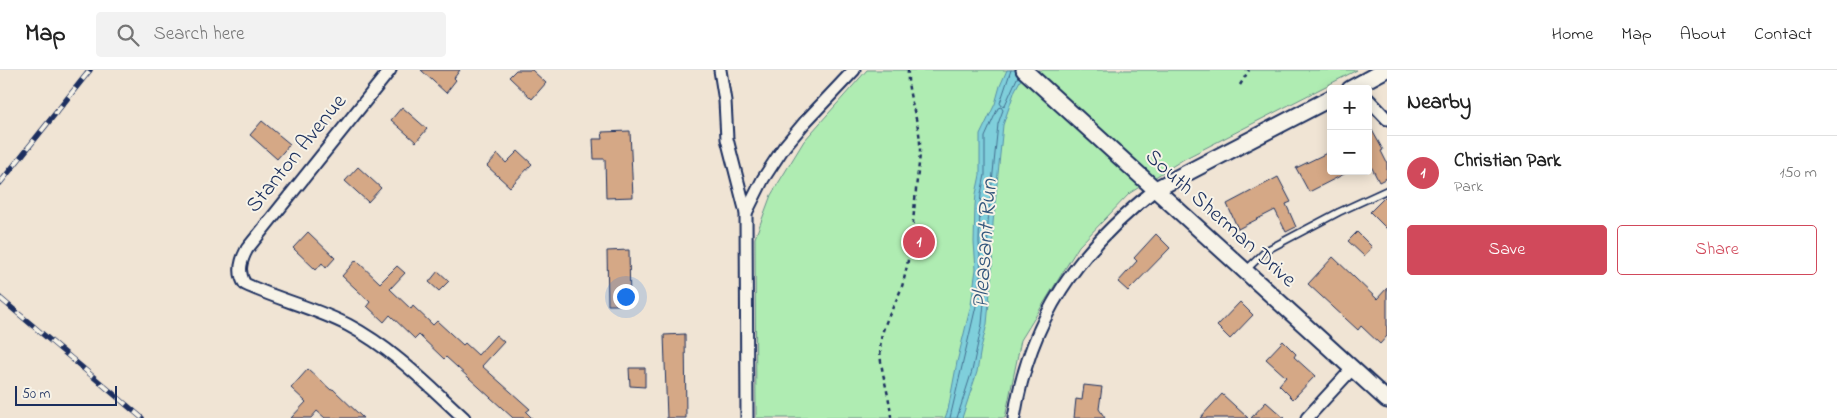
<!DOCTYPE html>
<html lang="en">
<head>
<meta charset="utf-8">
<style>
	body { margin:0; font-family:"Indie Flower",sans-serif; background:#f2f2f2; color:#222 }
	.controls { position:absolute; right:15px; top:15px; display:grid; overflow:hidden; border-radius:5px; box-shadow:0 2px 12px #0003 }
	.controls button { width:45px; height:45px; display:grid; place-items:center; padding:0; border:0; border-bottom:1px solid #e0e0e0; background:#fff; color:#222; font:25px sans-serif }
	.scale { position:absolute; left:15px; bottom:12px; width:102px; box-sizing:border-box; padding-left:5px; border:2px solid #1b2f5e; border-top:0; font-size:14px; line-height:18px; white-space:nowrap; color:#1b2f5e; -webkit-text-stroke:4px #f7f3e8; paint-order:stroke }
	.you { position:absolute; left:625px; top:226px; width:18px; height:18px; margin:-12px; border:4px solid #fff; border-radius:50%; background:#1a73e8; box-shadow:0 0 0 8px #1a73e833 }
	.badge { display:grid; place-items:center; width:32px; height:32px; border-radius:50%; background:#d1495b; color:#fff; font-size:16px; font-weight:700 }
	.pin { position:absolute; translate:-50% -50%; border:2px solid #fff; box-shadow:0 1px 5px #0006 }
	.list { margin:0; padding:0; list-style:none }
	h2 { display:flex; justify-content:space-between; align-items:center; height:65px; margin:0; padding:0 20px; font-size:21px }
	h2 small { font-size:16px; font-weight:400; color:#767676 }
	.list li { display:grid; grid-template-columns:32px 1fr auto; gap:15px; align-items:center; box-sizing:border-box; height:75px; padding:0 20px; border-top:1px solid #e0e0e0 }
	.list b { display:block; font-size:19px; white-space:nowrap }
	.list p { margin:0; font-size:16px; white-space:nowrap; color:#767676 }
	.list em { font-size:16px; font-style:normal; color:#767676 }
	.actions { display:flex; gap:10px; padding:15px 20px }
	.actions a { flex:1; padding:11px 0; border:1px solid #d1495b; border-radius:5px; text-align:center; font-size:18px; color:#d1495b }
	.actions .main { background:#d1495b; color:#fff }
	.icon { flex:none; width:28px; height:28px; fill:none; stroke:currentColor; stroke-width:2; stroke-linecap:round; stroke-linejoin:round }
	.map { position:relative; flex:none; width:1387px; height:348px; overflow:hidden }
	header { display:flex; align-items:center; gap:30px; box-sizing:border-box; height:70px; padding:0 25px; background:#fff; border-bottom:1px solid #e0e0e0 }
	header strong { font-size:24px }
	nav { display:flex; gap:28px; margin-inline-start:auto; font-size:18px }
	.search { width:350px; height:45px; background:#f2f2f2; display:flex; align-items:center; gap:12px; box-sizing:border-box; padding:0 18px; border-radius:5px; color:#767676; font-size:19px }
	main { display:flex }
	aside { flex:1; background:#fff }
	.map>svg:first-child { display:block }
	.green { fill:#afecb2; stroke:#658e88 }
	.water { fill:#7fcfdb; stroke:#578fa9 }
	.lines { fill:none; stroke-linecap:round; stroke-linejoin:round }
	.shore { stroke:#436f90; stroke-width:1 }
	.building { fill:#d5a886; stroke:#1b2f5e }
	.lane-casing { stroke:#1b2f5e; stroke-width:9 }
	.street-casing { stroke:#1b2f5e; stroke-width:15 }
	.secondary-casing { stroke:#1b2f5e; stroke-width:19 }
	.path { stroke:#1b2f5e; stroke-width:2.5; stroke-dasharray:4 4; stroke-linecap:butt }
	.lane { stroke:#f7f3e8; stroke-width:5.5 }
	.street { stroke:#f7f3e8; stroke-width:11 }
	.secondary { stroke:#f7f3e8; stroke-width:15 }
	.rail-casing { stroke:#1b2f5e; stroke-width:5.5 }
	.rail { stroke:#f7f3e8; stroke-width:4; stroke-dasharray:11; stroke-linecap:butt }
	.labels { text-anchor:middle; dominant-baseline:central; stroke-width:4; stroke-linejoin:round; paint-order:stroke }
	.street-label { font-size:22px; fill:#1b2f5e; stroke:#f7f3e8 }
	.water-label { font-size:24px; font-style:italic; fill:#34577d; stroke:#f7f3e8 }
</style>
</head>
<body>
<header>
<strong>Map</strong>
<div class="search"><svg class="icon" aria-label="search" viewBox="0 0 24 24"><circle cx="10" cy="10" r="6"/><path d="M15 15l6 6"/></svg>Search here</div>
<nav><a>Home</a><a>Map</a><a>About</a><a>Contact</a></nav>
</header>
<main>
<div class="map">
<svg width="1387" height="348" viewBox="0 0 1387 348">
	<rect width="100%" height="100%" fill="#f0e4d4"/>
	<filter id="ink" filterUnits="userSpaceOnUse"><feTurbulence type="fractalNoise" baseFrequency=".02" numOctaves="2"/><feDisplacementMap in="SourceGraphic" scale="10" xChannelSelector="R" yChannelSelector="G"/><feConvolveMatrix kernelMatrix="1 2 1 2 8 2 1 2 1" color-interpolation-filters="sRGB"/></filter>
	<g filter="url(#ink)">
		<path class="green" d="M867,0H1357L1184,89L1130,123L1079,176L1021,270L1005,348H756L755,168L771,125L804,71Z"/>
		<path class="water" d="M1007,0H1026L1015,20L1003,55L993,153L992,200L987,254L981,278L977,302L962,348H945L948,340L957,292L971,235L976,199L974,172L975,135L976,124L980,105V65L995,34L1000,16Z"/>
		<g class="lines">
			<g class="shore">
				<path d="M1011,0L1000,33L1002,36L1005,35L1018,6"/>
				<path d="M950,348L976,236L981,200L979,172L980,135L981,124L985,105V67L998,38L1001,37L1003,40L998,54L988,152L987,200L982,254L972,301L957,348"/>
			</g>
		</g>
		<g class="building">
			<path d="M421,0H460L454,8L456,10L446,23Z"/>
			<path d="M516,0H532L546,13L532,29L509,7Z"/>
			<path d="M402,37L427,59L416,72L391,50Z"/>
			<path d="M262,51L290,74L277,89L250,65Z"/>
			<path d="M1368,53L1383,80L1381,81L1387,93V108L1379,112L1368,90Z"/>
			<path d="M630,61L633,127L606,128L605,89H594L593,69H603L602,62Z"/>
			<path d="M518,81L532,94L510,117L487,96L498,84L506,93Z"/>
			<path d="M1331,81V101H1350L1309,122L1296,98Z"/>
			<path d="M358,97L381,118L368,132L345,111Z"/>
			<path d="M1278,107L1291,132L1286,134L1296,157L1286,162L1275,140L1238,159L1227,134Z"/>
			<path d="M1387,125V159L1370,142Z"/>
			<path d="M308,162L335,188L326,198L322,193L316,200L293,178Z"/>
			<path d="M1357,162L1372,177L1364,186L1348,171Z"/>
			<path d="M1156,164L1170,178L1128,221L1118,212L1137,191L1134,188Z"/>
			<path d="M629,180L630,235H608L607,181Z"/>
			<path d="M1333,187L1377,229L1387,218V266L1380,274L1361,256L1358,260L1308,214Z"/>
			<path d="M356,190L380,213L397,196L405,203L390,219L411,239L413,236L433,255L437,251L463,275L465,273L478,285L496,265L504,272L482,296L530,339L526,342L532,348H513L446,287L444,289L419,265L415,269L390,245L384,252L367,236L370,232L342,206Z"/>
			<path d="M438,201L449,211L439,221L429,212Z"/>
			<path d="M1240,232L1253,245L1230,269L1217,256Z"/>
			<path d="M685,264L686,348H667L664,265Z"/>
			<path d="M1283,271L1296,284L1294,287L1315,306L1293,329L1279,315L1286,307L1266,289Z"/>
			<path d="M629,298H645V317L630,316Z"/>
			<path d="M308,299L331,320L333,319L363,348H325L317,341L311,348H291L306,332L291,318Z"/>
			<path d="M1084,315L1102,317L1099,339L1105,348H1074L1076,329L1082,330Z"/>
			<path d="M1222,324L1248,348H1200Z"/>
			<path d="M1266,332L1284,348H1251Z"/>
		</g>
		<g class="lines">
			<defs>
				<path id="lane" d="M1246,200L1267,180L1339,142L1387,120"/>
				<g id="street">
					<path d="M390,0L247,179C241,190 237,202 245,214C279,230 315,238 348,255C392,278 428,315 464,348"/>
					<path d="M720,0L725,31L727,69L746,143"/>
					<path d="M1368,29L1387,49"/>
					<path d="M747,348L746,143L763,109L784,77L805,52L854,0"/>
					<path d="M1014,348C1030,248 1077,181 1156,119"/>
					<path d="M1307,348L1353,298"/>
				</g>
				<g id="secondary">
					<path d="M1024,0L1387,330"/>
					<path d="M1350,19L1385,0"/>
					<path d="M1156,119L1331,28"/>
				</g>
			</defs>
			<use href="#lane" class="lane-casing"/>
			<use href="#street" class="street-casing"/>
			<use href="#secondary" class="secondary-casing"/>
			<g class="path">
				<path d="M1240,15L1249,0"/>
				<path d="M891,348C890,321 877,296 881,270C883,252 898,231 903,213C911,183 913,151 916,120C917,106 920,92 920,78C921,53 906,26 908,0"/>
			</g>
			<use href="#lane" class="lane"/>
			<use href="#street" class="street"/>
			<use href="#secondary" class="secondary"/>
			<defs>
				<g id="rail">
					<path d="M0,113L90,0"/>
					<path d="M0,228L142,348"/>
				</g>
			</defs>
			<use href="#rail" class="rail-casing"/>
			<use href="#rail" class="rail"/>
		</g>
	</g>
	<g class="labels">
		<g class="street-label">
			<text transform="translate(297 84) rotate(-51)">Stanton Avenue</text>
			<text transform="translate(1220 149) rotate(42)">South Sherman Drive</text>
		</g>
		<g class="water-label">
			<text transform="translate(986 174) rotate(-86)">Pleasant Run</text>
		</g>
	</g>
</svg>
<div class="controls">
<button>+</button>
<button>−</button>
</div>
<div class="scale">50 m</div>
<div class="you"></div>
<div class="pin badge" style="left:919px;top:172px">1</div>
</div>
<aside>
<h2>Nearby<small></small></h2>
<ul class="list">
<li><span class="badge">1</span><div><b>Christian Park</b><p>Park</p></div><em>150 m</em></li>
</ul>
<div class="actions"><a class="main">Save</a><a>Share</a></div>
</aside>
</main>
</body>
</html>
